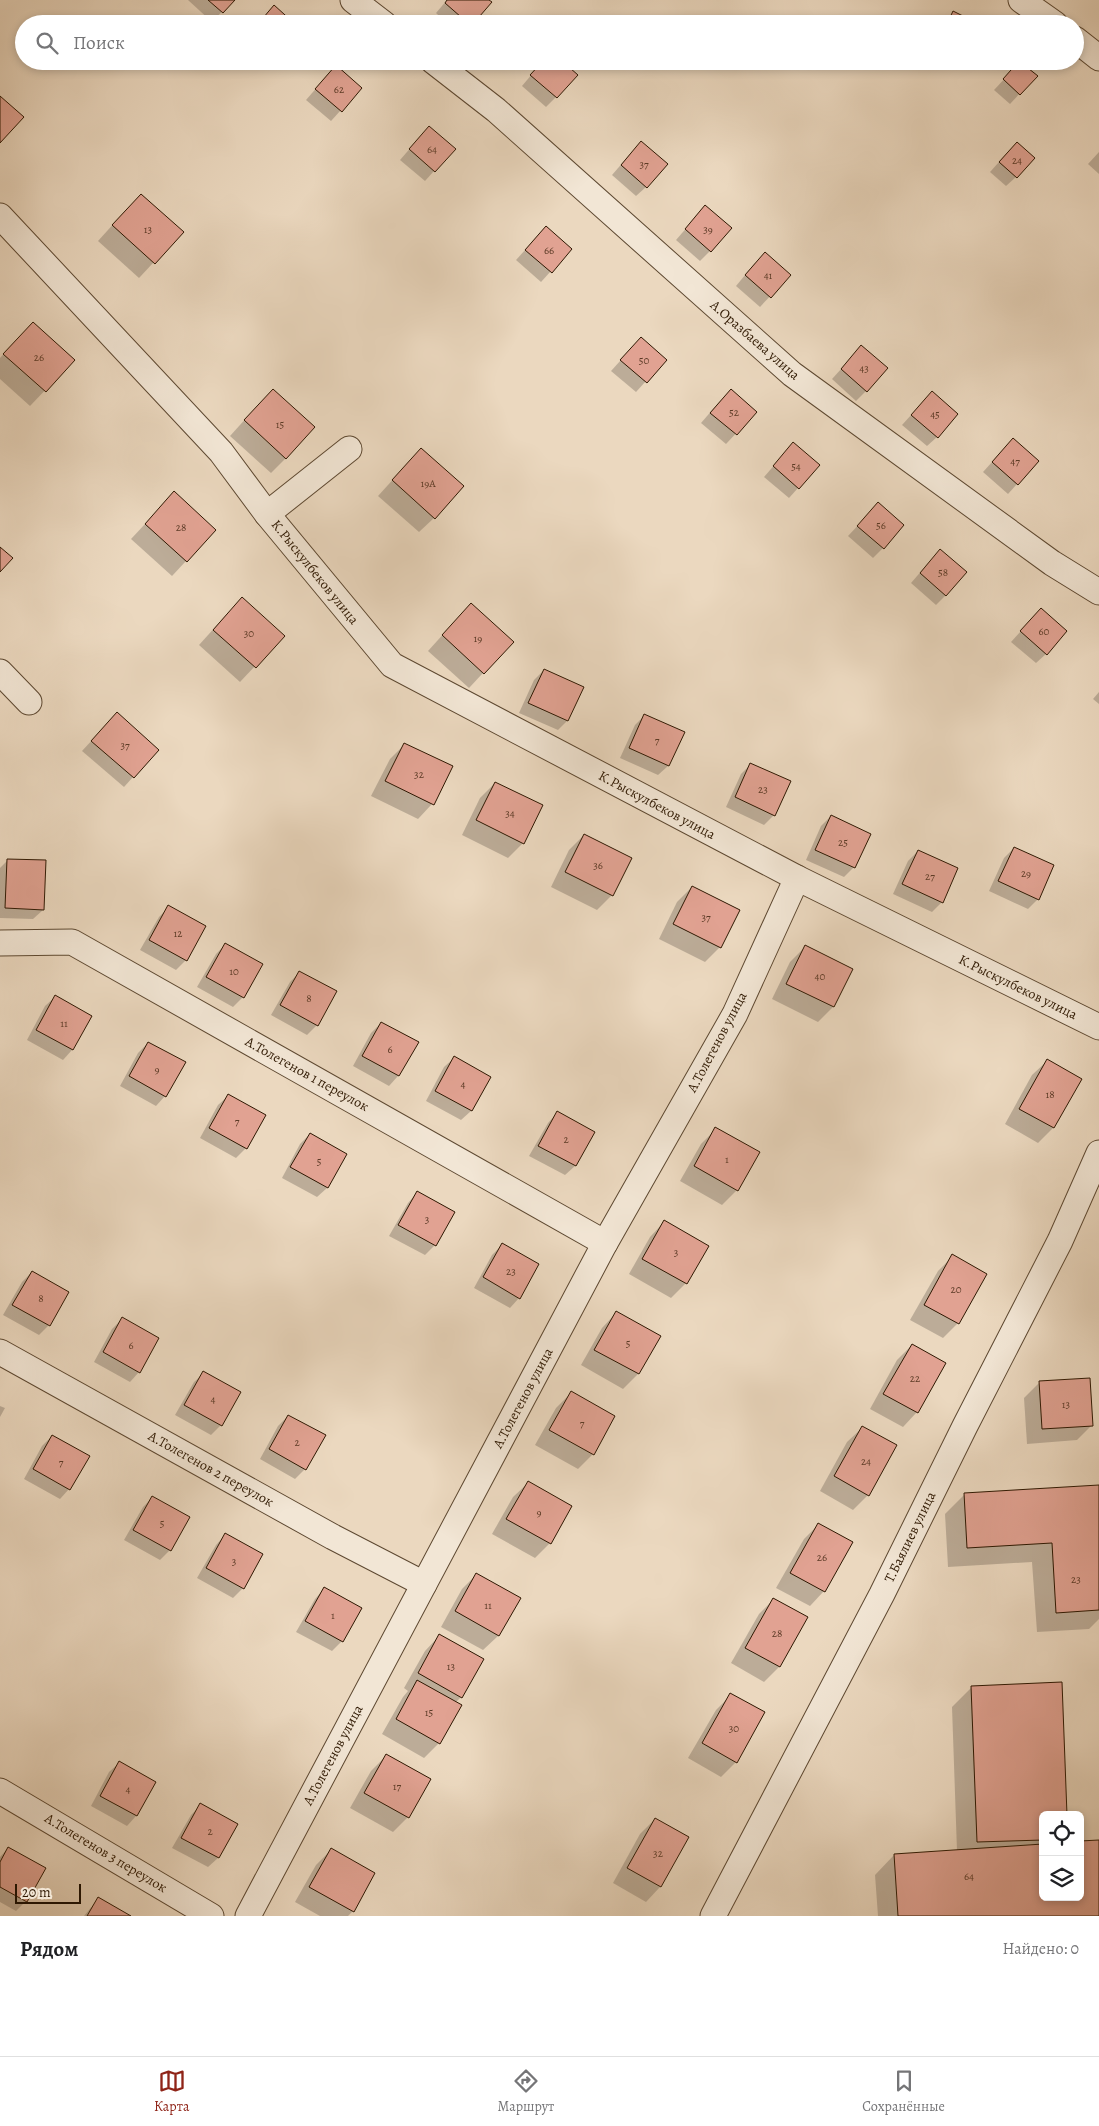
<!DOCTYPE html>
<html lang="ru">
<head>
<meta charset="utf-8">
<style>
	body { margin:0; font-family:Alegreya,serif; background:#f6f6f6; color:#202124 }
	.controls { position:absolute; right:15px; bottom:15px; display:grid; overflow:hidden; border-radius:8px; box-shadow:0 2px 8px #0003 }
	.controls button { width:45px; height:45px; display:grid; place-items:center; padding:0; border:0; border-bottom:1px solid #e0e0e0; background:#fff; color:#202124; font:25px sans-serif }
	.scale { position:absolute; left:15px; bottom:12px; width:66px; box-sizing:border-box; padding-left:5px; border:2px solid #2e1802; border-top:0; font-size:14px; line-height:18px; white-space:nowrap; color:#2e1802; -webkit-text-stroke:4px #f2e6d5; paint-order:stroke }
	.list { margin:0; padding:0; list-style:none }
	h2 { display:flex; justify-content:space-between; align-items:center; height:65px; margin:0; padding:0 20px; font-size:21px }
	h2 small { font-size:16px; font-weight:400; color:#757577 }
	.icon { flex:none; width:28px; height:28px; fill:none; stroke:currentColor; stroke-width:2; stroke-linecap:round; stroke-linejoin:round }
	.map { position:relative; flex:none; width:1099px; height:1916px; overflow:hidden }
	.search { position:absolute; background:#fff; box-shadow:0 2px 8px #0003; left:15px; right:15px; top:15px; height:55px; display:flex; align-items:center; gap:12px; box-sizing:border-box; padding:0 18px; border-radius:28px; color:#757577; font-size:19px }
	.sheet { height:140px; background:#fff }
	nav { display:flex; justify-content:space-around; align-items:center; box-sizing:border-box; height:70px; border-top:1px solid #e0e0e0; background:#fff; font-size:14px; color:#757577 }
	nav a { display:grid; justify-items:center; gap:2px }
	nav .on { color:#8f2418 }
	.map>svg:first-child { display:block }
	.shadow { fill:#0003 }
	.building { fill:#e1a292; stroke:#2e1802 }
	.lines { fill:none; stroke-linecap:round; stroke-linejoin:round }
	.minor-casing { stroke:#5d4831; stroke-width:27 }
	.minor { stroke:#f2e6d5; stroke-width:25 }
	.labels { text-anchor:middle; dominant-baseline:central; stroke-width:4; stroke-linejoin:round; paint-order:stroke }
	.number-label { font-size:11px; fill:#5b3a26 }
	.street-label { font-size:14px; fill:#2e1802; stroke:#f2e6d5 }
</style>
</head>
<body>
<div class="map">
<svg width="1099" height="1916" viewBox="0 0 1099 1916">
	<rect width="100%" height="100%" fill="#ebd8bf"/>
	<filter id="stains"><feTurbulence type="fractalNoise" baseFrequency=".004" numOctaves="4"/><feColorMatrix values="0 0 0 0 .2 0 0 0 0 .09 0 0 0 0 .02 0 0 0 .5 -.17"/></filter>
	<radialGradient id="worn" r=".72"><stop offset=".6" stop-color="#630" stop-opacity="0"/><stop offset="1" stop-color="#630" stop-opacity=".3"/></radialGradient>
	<g class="shadow">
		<path d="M188,0H233L212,22Z"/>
		<path d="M447,0H488L471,24H448L436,13Z"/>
		<path d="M954,13L976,24H943Z"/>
		<path d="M543,61L556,97L546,107L522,86Z"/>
		<path d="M1020,62L1036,76L1010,104L994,90Z"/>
		<path d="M326,77L360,89L331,121L306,100Z"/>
		<path d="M420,137L434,171L425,181L400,160Z"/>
		<path d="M632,152L646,187L636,196L612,175Z"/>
		<path d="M1099,152V174L1088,164Z"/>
		<path d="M1007,153L1016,177L1006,186L990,172Z"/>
		<path d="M126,210L182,232L139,278L98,241Z"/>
		<path d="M696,217L710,251L700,261L676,240Z"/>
		<path d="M536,238L571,249L541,282L516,260Z"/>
		<path d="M755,263L790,275L760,307L736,286Z"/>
		<path d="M18,338L74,360L30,406L0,379V358Z"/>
		<path d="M641,338L665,360L636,392L611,371Z"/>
		<path d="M852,357L866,391L856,401L832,379Z"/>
		<path d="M721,400L756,412L726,444L701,423Z"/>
		<path d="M922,403L937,437L927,446L902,425Z"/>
		<path d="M258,405L286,458L271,473L230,436Z"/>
		<path d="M1003,450L1017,484L1008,494L983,472Z"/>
		<path d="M784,454L798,488L789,498L764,477Z"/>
		<path d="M407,464L434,518L419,532L378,496Z"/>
		<path d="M174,493L186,561L172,576L131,539Z"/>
		<path d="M878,504L883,548L873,558L848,536Z"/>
		<path d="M931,560L946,595L936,605L911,583Z"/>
		<path d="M227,614L283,636L240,682L199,645Z"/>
		<path d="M456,620L483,673L469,688L428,651Z"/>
		<path d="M1031,620L1046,654L1036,663L1011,642Z"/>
		<path d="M544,670L567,721L558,730L519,713L534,680Z"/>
		<path d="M1099,692V704L1093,699Z"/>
		<path d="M117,713L133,777L124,787L82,751Z"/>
		<path d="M645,715L683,733L668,766L658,775L620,758L635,725Z"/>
		<path d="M405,744L432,804L418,819L371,796L390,759Z"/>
		<path d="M751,764L774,815L764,825L726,807L741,774Z"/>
		<path d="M495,783L523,843L508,858L462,835L480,798Z"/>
		<path d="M831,816L854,867L844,877L806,860L821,826Z"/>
		<path d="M584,835L612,895L597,910L551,887L569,850Z"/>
		<path d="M1014,848L1038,899L1028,909L989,891L1004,858Z"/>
		<path d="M918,851L942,902L932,912L893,894L908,861Z"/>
		<path d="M8,860L43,910L33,919L0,918V868Z"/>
		<path d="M692,887L720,947L705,962L659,939L677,902Z"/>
		<path d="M169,907L186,960L176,970L140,950L159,917Z"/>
		<path d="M225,945L261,964L243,997L233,1007L197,987L216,954Z"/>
		<path d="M805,947L833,1007L818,1022L772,999L790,962Z"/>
		<path d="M300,972L317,1025L307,1035L271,1015L290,982Z"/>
		<path d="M55,997L91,1016L72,1050L63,1060L27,1040L45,1006Z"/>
		<path d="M381,1023L417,1043L398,1076L389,1086L353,1066L371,1033Z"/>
		<path d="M148,1043L165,1096L156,1106L120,1086L138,1053Z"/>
		<path d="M454,1058L490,1077L471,1111L461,1120L426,1101L444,1067Z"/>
		<path d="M1047,1061L1080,1079L1053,1128L1038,1143L1005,1124L1032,1075Z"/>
		<path d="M228,1096L246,1148L236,1158L200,1138L218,1105Z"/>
		<path d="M557,1113L593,1133L575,1166L565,1175L529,1156L548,1123Z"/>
		<path d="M716,1129L737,1190L722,1205L680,1181L701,1144Z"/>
		<path d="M310,1134L327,1188L317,1197L282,1178L300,1144Z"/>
		<path d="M417,1193L453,1213L435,1245L425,1255L389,1236L408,1203Z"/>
		<path d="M664,1222L686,1283L671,1298L629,1274L650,1237Z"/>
		<path d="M502,1245L519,1298L510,1308L474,1288L492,1255Z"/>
		<path d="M953,1256L958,1323L943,1338L910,1320L938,1271Z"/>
		<path d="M32,1272L49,1325L39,1335L3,1315L22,1282Z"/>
		<path d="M616,1313L659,1337L638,1374L623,1389L581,1365L602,1328Z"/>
		<path d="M122,1319L139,1372L130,1382L94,1362L112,1329Z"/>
		<path d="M912,1345L917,1412L903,1427L870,1409L897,1360Z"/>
		<path d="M204,1373L221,1425L211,1435L175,1415L194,1382Z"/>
		<path d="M1039,1383L1092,1425L1077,1440L1027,1444L1024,1398Z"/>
		<path d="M571,1393L593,1454L578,1469L535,1445L556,1408Z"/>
		<path d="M0,1406L5,1408L0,1417Z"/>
		<path d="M288,1416L305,1469L295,1479L260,1459L278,1426Z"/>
		<path d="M862,1428L868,1495L853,1510L820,1491L847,1442Z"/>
		<path d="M52,1436L69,1489L60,1499L24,1479L42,1446Z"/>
		<path d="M528,1483L571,1506L550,1543L535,1558L492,1534L513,1497Z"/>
		<path d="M1099,1487V1619L1089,1629L1037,1632L1032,1562L948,1567L945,1514L964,1495Z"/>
		<path d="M153,1497L170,1550L160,1560L124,1540L143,1507Z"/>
		<path d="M819,1524L824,1591L810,1606L776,1588L804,1539Z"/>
		<path d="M225,1535L243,1588L233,1598L197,1578L216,1545Z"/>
		<path d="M477,1574L498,1636L483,1650L441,1627L462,1589Z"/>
		<path d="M324,1589L360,1609L342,1641L332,1651L296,1632L315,1599Z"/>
		<path d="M773,1600L806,1618L779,1667L764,1682L731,1663L759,1614Z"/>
		<path d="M439,1636L461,1697L455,1703L439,1743L424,1758L382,1734L403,1697L408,1691L404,1688L425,1651Z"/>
		<path d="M972,1687L1043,1815V1897H1080L1099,1841V1916H878L875,1875L894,1855L957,1851L952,1707Z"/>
		<path d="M731,1695L736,1762L721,1777L688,1758L716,1710Z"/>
		<path d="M386,1756L408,1817L393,1832L350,1808L371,1771Z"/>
		<path d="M119,1763L155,1782L136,1816L127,1826L91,1806L109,1772Z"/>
		<path d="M201,1805L236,1825L218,1858L208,1867L172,1848L191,1815Z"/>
		<path d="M655,1819L660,1887L646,1902L613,1883L640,1834Z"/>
		<path d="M8,1848L26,1901L16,1911L0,1902V1857Z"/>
		<path d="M331,1850L353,1911L348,1916H320L295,1902L316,1865Z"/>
		<path d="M98,1899L129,1916H84Z"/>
	</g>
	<g class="building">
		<path d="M208,0H235L223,13Z"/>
		<path d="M447,0H489L492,2L473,24H469L445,3Z"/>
		<path d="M274,5L295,24H258Z"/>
		<path d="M953,11L979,24H947Z"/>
		<path d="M543,61H562L578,75L557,98L530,75Z"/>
		<path d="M1019,61L1038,76L1020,95L1003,79Z"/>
		<path d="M336,65L362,88L342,112L315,89Z"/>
		<path d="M0,96L24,117L0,143Z"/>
		<path d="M429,126L456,149L435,172L409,149Z"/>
		<path d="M641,141L668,164L647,188L621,165Z"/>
		<path d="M1017,142L1035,158L1017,178L999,162Z"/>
		<path d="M141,194L184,232L155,264L112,225Z"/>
		<path d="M705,205L732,228L711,252L685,229Z"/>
		<path d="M546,226L572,249L552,273L525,250Z"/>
		<path d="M765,252L791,275L771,298L745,275Z"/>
		<path d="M33,322L75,360L46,392L3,354Z"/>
		<path d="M641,337L667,360L647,383L620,360Z"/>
		<path d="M861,345L888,368L867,392L841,369Z"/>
		<path d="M273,389L315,427L286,459L244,420Z"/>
		<path d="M731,389L757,412L737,435L710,413Z"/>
		<path d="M932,391L958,414L938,438L911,415Z"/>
		<path d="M1013,438L1039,461L1018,485L992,462Z"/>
		<path d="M793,442L820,465L799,489L773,466Z"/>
		<path d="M421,448L464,486L435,519L392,480Z"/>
		<path d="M174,491L216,530L187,562L145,524Z"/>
		<path d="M878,502L904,525L884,549L857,526Z"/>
		<path d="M0,547L13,558L0,572Z"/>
		<path d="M940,549L967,572L946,596L920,573Z"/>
		<path d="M242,597L285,636L256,668L213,630Z"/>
		<path d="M471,603L514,642L484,674L442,635Z"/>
		<path d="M1041,608L1067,631L1047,655L1020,631Z"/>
		<path d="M544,669L584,687L568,721L528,703Z"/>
		<path d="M117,712L159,750L134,778L91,741Z"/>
		<path d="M644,714L685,732L669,766L629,748Z"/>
		<path d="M404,743L453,766L434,805L385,781Z"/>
		<path d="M750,763L791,781L775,816L735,797Z"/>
		<path d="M495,782L543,805L524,844L476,820Z"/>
		<path d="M831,815L871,834L855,868L815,850Z"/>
		<path d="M584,834L632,858L613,896L565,872Z"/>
		<path d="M1014,847L1054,865L1039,900L998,881Z"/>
		<path d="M918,850L958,868L943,903L902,884Z"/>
		<path d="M7,859L46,860L44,910L5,908Z"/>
		<path d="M692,886L740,910L721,948L673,924Z"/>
		<path d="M168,905L206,926L187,961L149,940Z"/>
		<path d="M225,943L263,964L244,998L206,977Z"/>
		<path d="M805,945L853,969L834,1007L786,984Z"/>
		<path d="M299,971L337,991L318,1026L280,1005Z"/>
		<path d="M55,995L92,1016L73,1050L36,1030Z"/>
		<path d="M381,1022L419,1042L399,1076L362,1056Z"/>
		<path d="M148,1042L186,1062L166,1097L129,1076Z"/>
		<path d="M454,1056L491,1077L472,1111L435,1091Z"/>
		<path d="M1047,1059L1082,1079L1054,1128L1019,1109Z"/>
		<path d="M228,1094L266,1115L247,1149L209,1128Z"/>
		<path d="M557,1111L595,1132L576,1166L538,1146Z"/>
		<path d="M715,1127L760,1152L738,1191L694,1166Z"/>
		<path d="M310,1133L347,1154L328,1188L290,1167Z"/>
		<path d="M417,1191L455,1212L436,1246L398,1225Z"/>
		<path d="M664,1220L709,1246L687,1284L642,1259Z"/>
		<path d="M502,1243L539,1264L520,1299L483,1277Z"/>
		<path d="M952,1254L987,1274L959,1324L924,1305Z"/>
		<path d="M32,1271L69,1292L50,1326L12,1305Z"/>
		<path d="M616,1311L661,1336L639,1374L594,1350Z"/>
		<path d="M122,1317L159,1338L140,1373L103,1352Z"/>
		<path d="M912,1344L946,1363L918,1413L883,1394Z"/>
		<path d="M203,1371L241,1392L222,1426L184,1405Z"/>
		<path d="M1090,1378L1093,1426L1042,1429L1039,1381Z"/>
		<path d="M571,1391L615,1416L594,1455L549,1430Z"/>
		<path d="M288,1415L326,1435L306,1470L269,1449Z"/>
		<path d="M862,1426L897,1445L869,1496L834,1476Z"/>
		<path d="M52,1435L90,1456L70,1490L33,1469Z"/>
		<path d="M528,1481L572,1506L551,1544L506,1519Z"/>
		<path d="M1099,1485V1610L1056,1613L1052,1543L967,1548L964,1493Z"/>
		<path d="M152,1496L190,1517L171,1551L133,1530Z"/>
		<path d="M818,1523L853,1542L825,1592L790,1573Z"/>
		<path d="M225,1533L263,1554L244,1589L206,1568Z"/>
		<path d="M476,1573L521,1598L499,1636L455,1611Z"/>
		<path d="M324,1587L362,1608L343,1642L305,1621Z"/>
		<path d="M773,1598L808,1617L780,1667L745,1648Z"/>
		<path d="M439,1634L484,1659L462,1698L418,1673Z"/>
		<path d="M417,1680L462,1705L440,1744L396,1719Z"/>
		<path d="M1062,1682L1067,1815H1043V1840L977,1842L971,1686Z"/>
		<path d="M730,1693L765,1712L737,1763L702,1743Z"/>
		<path d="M386,1754L431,1779L409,1818L364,1793Z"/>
		<path d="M119,1761L156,1782L137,1816L100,1796Z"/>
		<path d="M200,1803L238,1824L219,1858L181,1838Z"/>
		<path d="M655,1818L689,1837L661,1887L627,1868Z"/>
		<path d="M1099,1840V1916H898L894,1854L1043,1844V1897H1080V1841Z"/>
		<path d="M8,1847L46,1868L27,1902L0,1887V1862Z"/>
		<path d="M331,1848L375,1873L354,1912L309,1887Z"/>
		<path d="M98,1897L131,1916H87Z"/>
	</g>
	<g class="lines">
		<defs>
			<g id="minor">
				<path d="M353,0L384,24"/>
				<path d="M1021,0L1055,24"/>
				<path d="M1075,39L1099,58"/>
				<path d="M433,61L496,110L792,374L1052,563L1099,592"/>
				<path d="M0,216L221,452L267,514L392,665L797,878L1099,1027"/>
				<path d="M267,514L349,449"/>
				<path d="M0,672L29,702"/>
				<path d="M0,943L72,942L605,1243"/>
				<path d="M0,1352L333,1537L424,1584"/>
				<path d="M0,1791L211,1916"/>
				<path d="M248,1916L605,1243L735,1014L797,878"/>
				<path d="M713,1916L882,1594L965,1426L1060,1241L1099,1153"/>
			</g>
		</defs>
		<use href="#minor" class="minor-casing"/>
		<use href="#minor" class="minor"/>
	</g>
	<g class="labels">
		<g class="number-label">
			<text x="339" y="89">62</text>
			<text x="432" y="149">64</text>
			<text x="1017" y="160">24</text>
			<text x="644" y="164">37</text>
			<text x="148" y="229">13</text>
			<text x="708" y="229">39</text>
			<text x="549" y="250">66</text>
			<text x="768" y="275">41</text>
			<text x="39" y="357">26</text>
			<text x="644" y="360">50</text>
			<text x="864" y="368">43</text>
			<text x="734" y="412">52</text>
			<text x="935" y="414">45</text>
			<text x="280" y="424">15</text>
			<text x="1015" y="461">47</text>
			<text x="796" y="466">54</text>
			<text x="428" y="483">19А</text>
			<text x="881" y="525">56</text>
			<text x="181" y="527">28</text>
			<text x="943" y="572">58</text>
			<text x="1044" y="631">60</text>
			<text x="249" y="633">30</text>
			<text x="478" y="638">19</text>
			<text x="657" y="740">7</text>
			<text x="125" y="745">37</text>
			<text x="419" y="774">32</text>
			<text x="763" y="789">23</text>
			<text x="510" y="813">34</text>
			<text x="843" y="842">25</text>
			<text x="598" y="865">36</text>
			<text x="1026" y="873">29</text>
			<text x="930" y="876">27</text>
			<text x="706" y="917">37</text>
			<text x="178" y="933">12</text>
			<text x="234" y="971">10</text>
			<text x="820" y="976">40</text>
			<text x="309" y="998">8</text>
			<text x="64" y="1023">11</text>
			<text x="390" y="1049">6</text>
			<text x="157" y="1069">9</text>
			<text x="463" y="1084">4</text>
			<text x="1050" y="1094">18</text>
			<text x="237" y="1121">7</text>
			<text x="566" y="1139">2</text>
			<text x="727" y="1159">1</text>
			<text x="319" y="1161">5</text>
			<text x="427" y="1219">3</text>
			<text x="676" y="1252">3</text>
			<text x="511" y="1271">23</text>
			<text x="956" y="1289">20</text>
			<text x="41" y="1298">8</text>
			<text x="628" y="1343">5</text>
			<text x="131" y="1345">6</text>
			<text x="915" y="1378">22</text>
			<text x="213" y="1399">4</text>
			<text x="1066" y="1404">13</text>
			<text x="582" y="1423">7</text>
			<text x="297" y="1442">2</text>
			<text x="866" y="1461">24</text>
			<text x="61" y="1462">7</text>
			<text x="539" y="1512">9</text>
			<text x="162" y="1523">5</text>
			<text x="822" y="1557">26</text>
			<text x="234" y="1561">3</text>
			<text x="1076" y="1579">23</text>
			<text x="488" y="1605">11</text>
			<text x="333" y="1615">1</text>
			<text x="777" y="1633">28</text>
			<text x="451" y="1666">13</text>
			<text x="429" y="1712">15</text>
			<text x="734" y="1728">30</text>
			<text x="397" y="1786">17</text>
			<text x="128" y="1789">4</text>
			<text x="210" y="1831">2</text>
			<text x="658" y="1853">32</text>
			<text x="969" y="1876">64</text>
		</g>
		<g class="street-label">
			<text transform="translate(755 340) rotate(41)">А.Оразбаева улица</text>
			<text transform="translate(315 572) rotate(51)">К.Рыскулбеков улица</text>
			<text transform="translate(657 805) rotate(28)">К.Рыскулбеков улица</text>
			<text transform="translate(1018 987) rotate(26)">К.Рыскулбеков улица</text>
			<text transform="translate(717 1042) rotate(-62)">А.Толегенов улица</text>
			<text transform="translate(307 1074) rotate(29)">А.Толегенов 1 переулок</text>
			<text transform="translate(523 1398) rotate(-62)">А.Толегенов улица</text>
			<text transform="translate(211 1469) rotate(29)">А.Толегенов 2 переулок</text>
			<text transform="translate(910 1537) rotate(-64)">Т.Баялиев улица</text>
			<text transform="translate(333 1755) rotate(-62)">А.Толегенов улица</text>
			<text transform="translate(106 1853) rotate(31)">А.Толегенов 3 переулок</text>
		</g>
	</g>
	<rect width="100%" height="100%" filter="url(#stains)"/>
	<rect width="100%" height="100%" fill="url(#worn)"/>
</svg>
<div class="controls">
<button><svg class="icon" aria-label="locate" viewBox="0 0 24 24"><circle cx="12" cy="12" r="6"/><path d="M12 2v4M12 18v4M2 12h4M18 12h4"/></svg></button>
<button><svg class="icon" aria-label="layers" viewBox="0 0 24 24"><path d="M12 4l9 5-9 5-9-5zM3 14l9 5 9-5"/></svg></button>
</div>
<div class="scale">20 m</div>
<div class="search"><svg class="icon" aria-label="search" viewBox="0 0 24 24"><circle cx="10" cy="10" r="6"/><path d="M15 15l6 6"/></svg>Поиск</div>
</div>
<section class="sheet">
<h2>Рядом<small>Найдено: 0</small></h2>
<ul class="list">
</ul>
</section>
<nav>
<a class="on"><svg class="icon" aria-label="map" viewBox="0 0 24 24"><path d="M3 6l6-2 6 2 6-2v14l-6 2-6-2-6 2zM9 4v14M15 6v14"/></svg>Карта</a>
<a><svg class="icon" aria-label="directions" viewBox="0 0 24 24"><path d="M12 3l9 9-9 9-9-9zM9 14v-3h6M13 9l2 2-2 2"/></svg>Маршрут</a>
<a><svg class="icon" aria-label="saved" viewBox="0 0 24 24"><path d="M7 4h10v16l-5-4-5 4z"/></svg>Сохранённые</a>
</nav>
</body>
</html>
